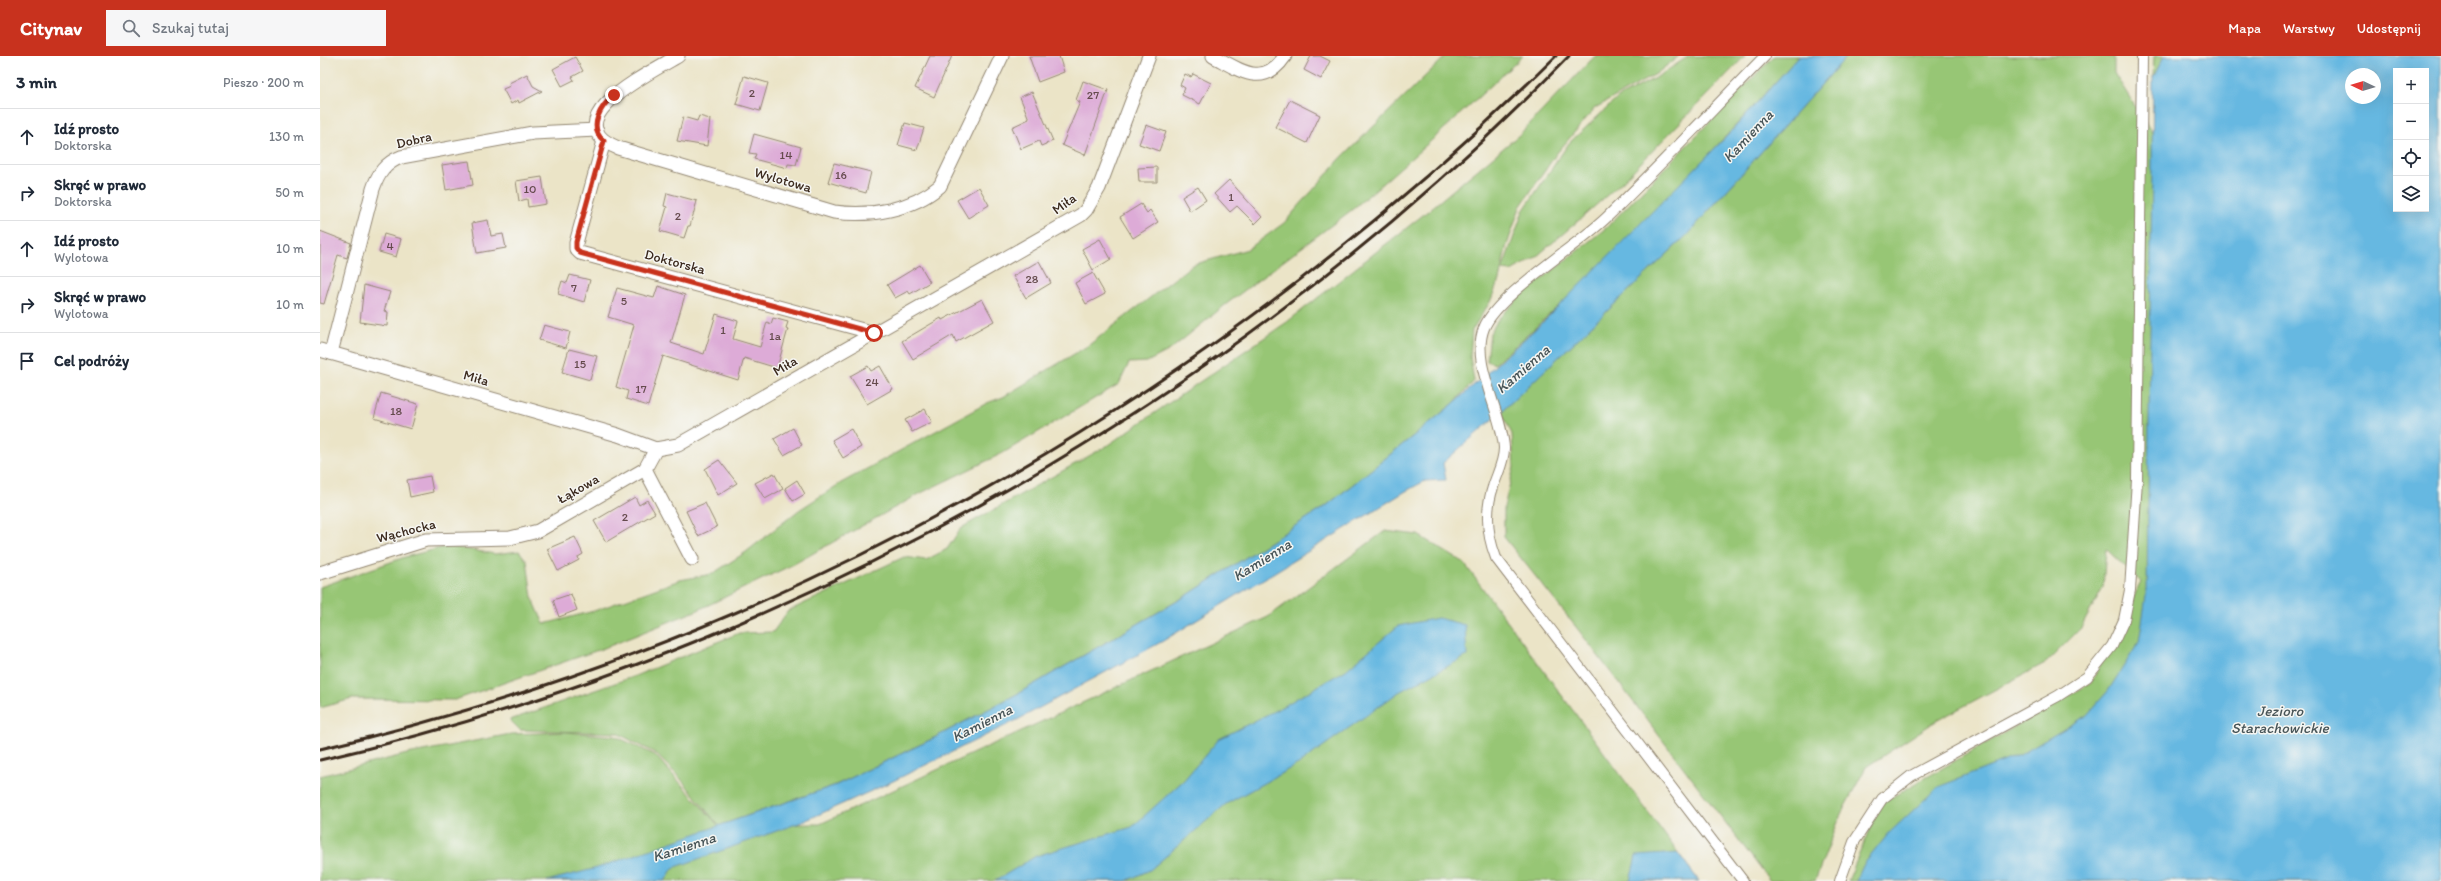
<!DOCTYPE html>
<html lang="pl">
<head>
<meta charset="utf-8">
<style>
	body { margin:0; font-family:Itim,sans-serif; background:#f6f6f7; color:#1f2937 }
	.controls { position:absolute; right:12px; top:12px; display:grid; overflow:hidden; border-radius:0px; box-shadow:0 4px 16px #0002 }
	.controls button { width:36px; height:36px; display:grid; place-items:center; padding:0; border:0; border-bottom:1px solid #e0e1e3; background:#fff; color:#1f2937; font:20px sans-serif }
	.compass { position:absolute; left:2025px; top:12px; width:36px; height:36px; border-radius:50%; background:#fff; box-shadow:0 4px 16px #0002; rotate:274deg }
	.stop { position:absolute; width:12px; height:12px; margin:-9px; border:3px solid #c8321e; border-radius:50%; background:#fff }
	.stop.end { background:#c8321e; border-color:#fff; box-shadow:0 1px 4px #0008 }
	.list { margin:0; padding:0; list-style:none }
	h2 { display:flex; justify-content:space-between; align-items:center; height:52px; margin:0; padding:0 16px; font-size:17px }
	h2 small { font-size:13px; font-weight:400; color:#747a83 }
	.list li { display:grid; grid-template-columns:26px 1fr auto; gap:12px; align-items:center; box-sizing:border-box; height:56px; padding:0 16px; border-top:1px solid #e0e1e3 }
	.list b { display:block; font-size:15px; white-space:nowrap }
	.list p { margin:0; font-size:13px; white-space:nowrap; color:#747a83 }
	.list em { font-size:13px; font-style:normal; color:#747a83 }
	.icon { flex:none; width:22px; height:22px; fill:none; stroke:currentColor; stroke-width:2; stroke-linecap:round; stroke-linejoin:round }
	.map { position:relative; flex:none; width:2121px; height:825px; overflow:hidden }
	header { display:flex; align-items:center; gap:24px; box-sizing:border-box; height:56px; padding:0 20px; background:#c8321e; color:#fff }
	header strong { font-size:19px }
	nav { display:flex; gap:22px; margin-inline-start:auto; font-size:14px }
	.search { width:280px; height:36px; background:#f6f6f7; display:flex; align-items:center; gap:10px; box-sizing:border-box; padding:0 14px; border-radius:0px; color:#747a83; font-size:15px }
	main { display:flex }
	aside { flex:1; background:#fff }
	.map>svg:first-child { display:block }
	.green { fill:#97c675; stroke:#69784a }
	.water { fill:#66b8e1; stroke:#507180; fill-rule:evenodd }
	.building { fill:#ddabd7 }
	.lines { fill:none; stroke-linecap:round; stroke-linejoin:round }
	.pedestrian-casing { stroke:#938772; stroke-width:12 }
	.minor-casing { stroke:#938772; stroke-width:15 }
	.pedestrian { stroke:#fff; stroke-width:10 }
	.minor { stroke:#fff; stroke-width:13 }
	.rail { stroke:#3b2a1e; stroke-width:3 }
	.route { stroke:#c8321e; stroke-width:5 }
	.labels { text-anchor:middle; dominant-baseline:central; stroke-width:3; stroke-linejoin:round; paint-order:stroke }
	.number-label { font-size:12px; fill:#644a4c }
	.street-label { font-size:14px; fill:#3b2a1e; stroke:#f6f6f2 }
	.water-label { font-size:15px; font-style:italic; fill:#485558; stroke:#f6f6f2 }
</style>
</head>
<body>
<header>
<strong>Citynav</strong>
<div class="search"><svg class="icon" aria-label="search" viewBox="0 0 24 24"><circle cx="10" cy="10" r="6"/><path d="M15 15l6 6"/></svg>Szukaj tutaj</div>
<nav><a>Mapa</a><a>Warstwy</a><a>Udostępnij</a></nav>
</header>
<main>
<aside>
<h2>3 min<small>Pieszo · 200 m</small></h2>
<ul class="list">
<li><svg class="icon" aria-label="ahead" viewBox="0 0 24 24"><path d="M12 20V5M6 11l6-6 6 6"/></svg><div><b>Idź prosto</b><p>Doktorska</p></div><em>130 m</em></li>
<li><svg class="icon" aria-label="right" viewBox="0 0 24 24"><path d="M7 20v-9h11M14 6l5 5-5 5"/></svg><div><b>Skręć w prawo</b><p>Doktorska</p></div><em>50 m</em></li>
<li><svg class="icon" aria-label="ahead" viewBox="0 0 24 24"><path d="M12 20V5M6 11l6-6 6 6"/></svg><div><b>Idź prosto</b><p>Wylotowa</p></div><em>10 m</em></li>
<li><svg class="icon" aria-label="right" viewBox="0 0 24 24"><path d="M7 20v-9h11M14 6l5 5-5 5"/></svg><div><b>Skręć w prawo</b><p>Wylotowa</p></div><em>10 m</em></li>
<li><svg class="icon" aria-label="arrive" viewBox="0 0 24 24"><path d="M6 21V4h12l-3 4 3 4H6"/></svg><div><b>Cel podróży</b></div></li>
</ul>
</aside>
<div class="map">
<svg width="2121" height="825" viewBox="0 0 2121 825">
	<rect width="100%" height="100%" fill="#f6f6f2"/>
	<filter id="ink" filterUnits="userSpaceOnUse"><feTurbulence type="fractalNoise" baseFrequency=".025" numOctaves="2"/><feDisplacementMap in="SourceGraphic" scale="8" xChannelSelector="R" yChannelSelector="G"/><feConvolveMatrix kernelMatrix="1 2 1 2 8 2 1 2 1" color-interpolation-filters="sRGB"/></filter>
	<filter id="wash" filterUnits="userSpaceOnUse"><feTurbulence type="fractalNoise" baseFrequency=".012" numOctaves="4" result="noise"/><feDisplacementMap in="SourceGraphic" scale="16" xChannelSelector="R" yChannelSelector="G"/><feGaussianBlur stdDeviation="0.9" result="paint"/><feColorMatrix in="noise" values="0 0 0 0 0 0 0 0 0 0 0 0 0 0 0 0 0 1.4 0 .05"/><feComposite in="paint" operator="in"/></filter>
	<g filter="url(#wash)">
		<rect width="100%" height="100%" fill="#ebe4c7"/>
		<g class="green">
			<path d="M1126,0H1203L1112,84L1033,153L905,249L850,294L827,306L809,307L799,328L683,397L601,437L474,508L378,554L287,591L135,644L32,643L0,652V531L85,501L128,490L175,498L199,495L207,505L212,541L224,568L274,555L360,524L392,518L426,496L479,454L521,427L667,347L683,341L769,289L872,209L928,193L964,167L1021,102Z"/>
			<path d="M1275,0H1359L1336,18L1275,52L1237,97L1200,151L1186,192L1179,224L1170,246L1152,274L1150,301L1154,325L1133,348L1006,450L866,540L697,638L612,683L516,729L401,769L500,768L948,561L1065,475L1098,479L1144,507L1379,825H0V720L87,698L191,678L246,676L295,680L335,699L399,770L360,722L335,697L297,677L200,674L190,664L315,620L419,577L453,576L468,555L584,501L606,504L627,493L641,472L785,391L967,266L1103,159L1199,79Z"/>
			<path d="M1369,0H1425L1303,125L1265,159L1216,201L1191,215L1182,214L1203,155L1249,87L1299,41L1337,21Z"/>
			<path d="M1454,0H1479C1383,107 1283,213 1175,308L1167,305L1170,277L1180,261L1202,239L1286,172Z"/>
			<path d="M1527,0H1794V17L2121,529V825H1528L1560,748L1771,627L1821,526L1786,493L1783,531L1761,572L1727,606L1616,665L1546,711L1521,758L1495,825H1450L1260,576L1184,481V451L1194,411L1192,378L1181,356L1366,180Z"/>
			<path d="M1834,0H1844L1833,22Z"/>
		</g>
		<g class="water">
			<path d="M1479,0H1527L1366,180L1181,356L1123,407L1126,424L1105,425L1086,435L843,585L699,663L569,727L482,766L353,812L345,825H227L277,812L516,729L612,683L697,638L866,540L1006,450L1133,348L1224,265L1407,80Z"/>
			<path d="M1844,0H2121V825H1536L1544,808L1569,777L1618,731L1700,699L1766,660L1788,635L1819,586L1827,533L1833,22ZM2076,15H2106V153H2076ZM2031,18H2055V42H2031Z"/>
			<path d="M1118,562L1145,569L1147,600L1079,636L980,707L906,748L830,814L806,825H675L716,800L812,771L864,724L899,683L960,652L1026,614L1078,570Z"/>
			<path d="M1358,797L1379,825H1310L1316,800Z"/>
		</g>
		<g id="blocks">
			<g class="building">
				<path d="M610,0H632L614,41L595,32Z"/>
				<path d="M709,0H739L744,16L718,26Z"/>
				<path d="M991,0H1000L1010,5L1001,23L984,14Z"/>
				<path d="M255,1L263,15L252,21L254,24L242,30L233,13Z"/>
				<path d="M207,18L213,30L222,35L199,47L198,44L191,48L183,33L190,30L189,27Z"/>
				<path d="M865,18L871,21L873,18L891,27L880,48L862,39L865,32L860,29Z"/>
				<path d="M424,20L448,27L440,55L416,48Z"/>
				<path d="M763,25L788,34L765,99L742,89L760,46L756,44Z"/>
				<path d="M712,36L733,85L721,90L719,85L701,93L692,71L709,63L700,41Z"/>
				<path d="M970,44L1000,59L987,87L955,71Z"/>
				<path d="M379,60L390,63L387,90L357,85L363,61L377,65Z"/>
				<path d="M585,67L604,72L597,94L578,89Z"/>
				<path d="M826,69L846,76L839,95L819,88Z"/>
				<path d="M434,78L481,91L476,109L468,108L467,112L434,103L436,98L429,97Z"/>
				<path d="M149,105L153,129L126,134L122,109Z"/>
				<path d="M514,107L551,116L546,137L508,126Z"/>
				<path d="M837,111V126H819L818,112Z"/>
				<path d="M222,121L226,148L208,151L207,143L199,145L196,125Z"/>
				<path d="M909,124L942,161L935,168L917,150L910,156L894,138Z"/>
				<path d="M659,131L669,149L648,162L637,144Z"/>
				<path d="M878,131L886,144L870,155L862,141Z"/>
				<path d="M347,137L377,145L370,170H368L364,182L340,175L347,151L344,150Z"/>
				<path d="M821,148L827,157L830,154L838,166L813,182L800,161Z"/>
				<path d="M168,164L171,180L183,178L186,192L157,197L152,167Z"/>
				<path d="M0,175L31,187L27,202L18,199L4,248L0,247Z"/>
				<path d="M64,178L81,183L76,201L59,196Z"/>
				<path d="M780,183L791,203L773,214L762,193Z"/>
				<path d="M719,205L731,227L706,242L693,220Z"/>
				<path d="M600,209L610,226L590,238L588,235L575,242L567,229Z"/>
				<path d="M773,217L785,238L766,248L755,227Z"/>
				<path d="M250,219L270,224L264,246L238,238L242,225L247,227Z"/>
				<path d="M44,229L70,236L64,255L68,256L67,270L40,266Z"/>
				<path d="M338,230L365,239L351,287L384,298L396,258L418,265L413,283L440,291L447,266L451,268L453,262L468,266L466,272L468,273L457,312L424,302L418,324L343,300L328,350L306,343L308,335L296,331L314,269L288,261L297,232L334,242Z"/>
				<path d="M662,243L674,265L636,286L633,279L593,303L582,285L621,262L622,264Z"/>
				<path d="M224,269L250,276L246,292L219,284Z"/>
				<path d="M249,293L277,300L270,324L242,316Z"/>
				<path d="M548,310L551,315L560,310L573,333L547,348L530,320Z"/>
				<path d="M61,337L98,348L91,373L54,362Z"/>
				<path d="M605,353L612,366L592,376L585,364Z"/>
				<path d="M473,372L482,389L464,399L454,383Z"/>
				<path d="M531,373L541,391L523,402L512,384Z"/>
				<path d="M399,404L417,427L398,439L385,413Z"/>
				<path d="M454,417L463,433L445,443L435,427Z"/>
				<path d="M110,420L113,436L90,441L87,424Z"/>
				<path d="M477,424L485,438L473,445L465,432Z"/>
				<path d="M315,441L319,449L327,444L335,457L286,486L274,465Z"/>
				<path d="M385,447L397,471L378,480L366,455Z"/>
				<path d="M255,481L263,498L258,501L259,504L238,515L227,493Z"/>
				<path d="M251,538L257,554L239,561L233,544Z"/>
			</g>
		</g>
	</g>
	<g filter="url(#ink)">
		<use href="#blocks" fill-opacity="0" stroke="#938772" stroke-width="1"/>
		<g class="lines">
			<defs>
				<g id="pedestrian">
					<path d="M1423,825L1176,502C1167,479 1165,455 1173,431C1177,418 1184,406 1184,392C1182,355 1150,307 1164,272C1177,239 1257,190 1286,162C1340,110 1392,54 1445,0"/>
					<path d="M1520,825L1534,786L1562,743L1591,720L1738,640L1767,621L1792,590L1804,564L1810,534L1817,424L1822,0"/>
				</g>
				<g id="minor">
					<path d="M358,0C334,15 230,64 298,92L514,156C550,161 592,154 620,130L682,0"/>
					<path d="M893,0C920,14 943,33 965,0"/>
					<path d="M284,85L256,187V193L260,197L554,277"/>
					<path d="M0,294L298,379L336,393L358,389L761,159L766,154L779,132L829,0"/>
					<path d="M11,297L53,133C58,118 65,107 81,101L213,77L277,74"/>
					<path d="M325,413L372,503"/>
					<path d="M0,517L106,484L190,482L218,475L325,413L336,393"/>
				</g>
			</defs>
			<use href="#pedestrian" class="pedestrian-casing"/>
			<use href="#minor" class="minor-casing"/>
			<use href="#pedestrian" class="pedestrian"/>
			<use href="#minor" class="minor"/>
			<g class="rail">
				<path d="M0,693C472,583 892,339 1236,0"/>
				<path d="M0,704C469,596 914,345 1249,0"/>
			</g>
		</g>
	</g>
	<g class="lines" filter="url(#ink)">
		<path class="route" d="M294,39C281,50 267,71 284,85L256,186V192L260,197L554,277"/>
	</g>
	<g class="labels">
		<g class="number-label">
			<text x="432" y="37">2</text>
			<text x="773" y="39">27</text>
			<text x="466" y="99">14</text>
			<text x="521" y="119">16</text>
			<text x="210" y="133">10</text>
			<text x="911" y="141">1</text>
			<text x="358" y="160">2</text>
			<text x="70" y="190">4</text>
			<text x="712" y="223">28</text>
			<text x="254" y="232">7</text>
			<text x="304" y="245">5</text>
			<text x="403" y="274">1</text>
			<text x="455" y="280">1a</text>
			<text x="260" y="308">15</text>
			<text x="552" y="326">24</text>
			<text x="321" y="333">17</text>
			<text x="76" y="355">18</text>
			<text x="305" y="461">2</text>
		</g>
		<g class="street-label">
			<text transform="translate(94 84) rotate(-13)">Dobra</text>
			<text transform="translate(463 124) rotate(16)">Wylotowa</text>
			<text transform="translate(744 148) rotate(-35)">Miła</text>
			<text transform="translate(355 206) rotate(15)">Doktorska</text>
			<text transform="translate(465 310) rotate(-30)">Miła</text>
			<text transform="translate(156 322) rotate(16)">Miła</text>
			<text transform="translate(258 433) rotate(-30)">Łąkowa</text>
			<text transform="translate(86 475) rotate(-14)">Wąchocka</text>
		</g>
		<g class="water-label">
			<text transform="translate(1428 80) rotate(-47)">Kamienna</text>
			<text transform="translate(1203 313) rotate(-41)">Kamienna</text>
			<text transform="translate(942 504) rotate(-32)">Kamienna</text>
			<text x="1960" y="655">Jezioro<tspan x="1960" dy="17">Starachowickie</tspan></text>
			<text transform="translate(662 667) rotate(-27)">Kamienna</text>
			<text transform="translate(364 791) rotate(-18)">Kamienna</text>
		</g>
	</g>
</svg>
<div class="controls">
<button>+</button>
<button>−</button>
<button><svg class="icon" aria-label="locate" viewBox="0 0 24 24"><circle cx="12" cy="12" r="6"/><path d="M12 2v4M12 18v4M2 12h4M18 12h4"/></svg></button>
<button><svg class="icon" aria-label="layers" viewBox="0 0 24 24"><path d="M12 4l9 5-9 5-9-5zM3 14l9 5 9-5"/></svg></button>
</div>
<svg class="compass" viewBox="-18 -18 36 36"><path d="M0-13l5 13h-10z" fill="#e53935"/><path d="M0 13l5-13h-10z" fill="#747a83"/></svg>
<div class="stop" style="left:554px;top:277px"></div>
<div class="stop end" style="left:294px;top:39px"></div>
</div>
</main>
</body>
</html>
